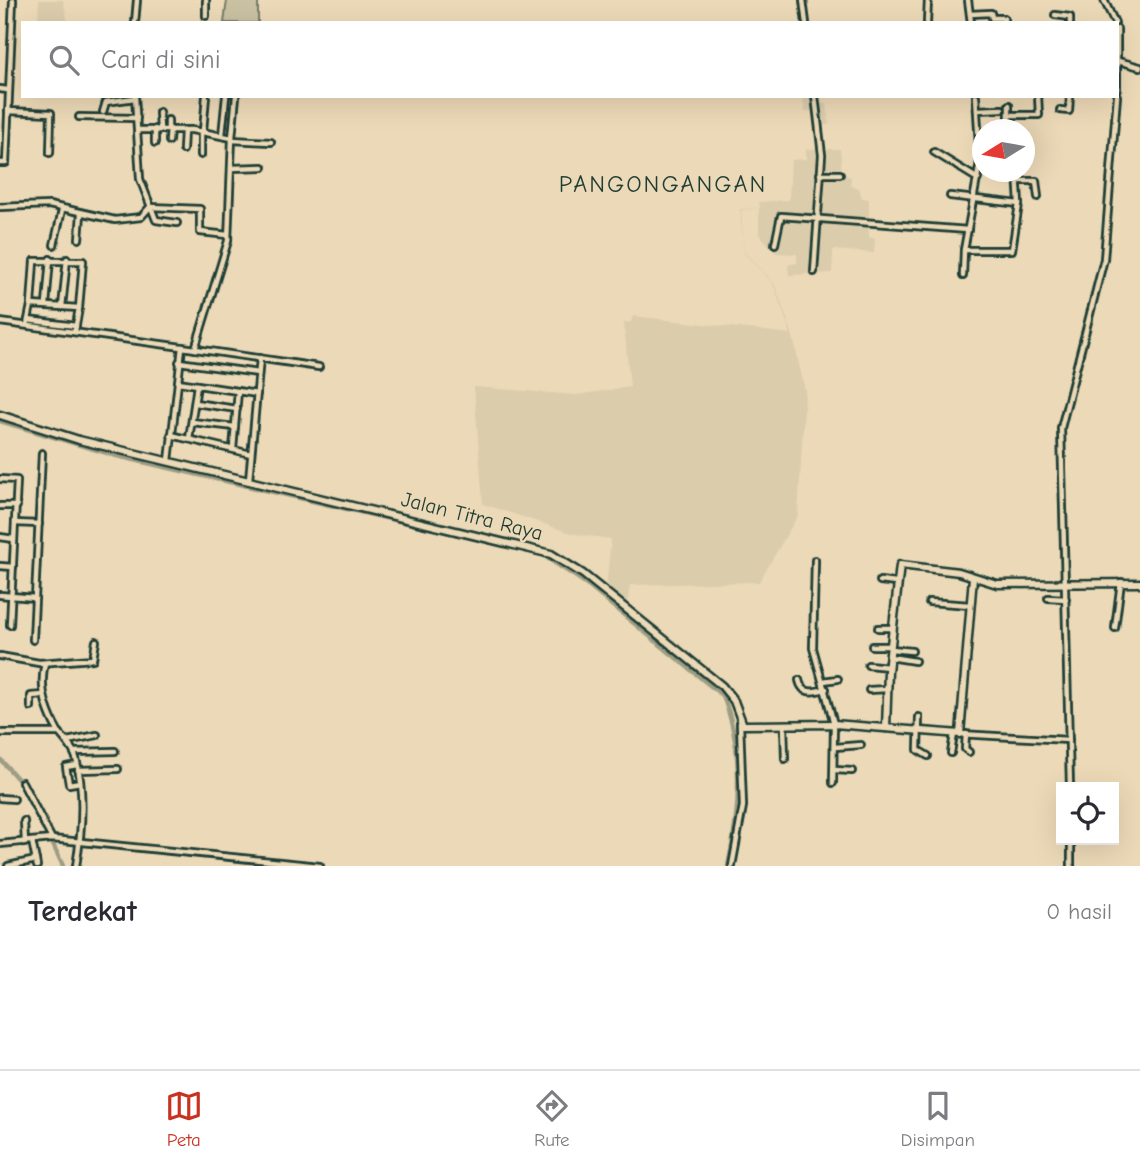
<!DOCTYPE html>
<html lang="id">
<head>
<meta charset="utf-8">
<style>
	body { margin:0; font-family:"Comic Neue",sans-serif; background:#f7f7f7; color:#2b2b33 }
	.controls { position:absolute; right:21px; bottom:21px; display:grid; overflow:hidden; border-radius:0px; box-shadow:0 7px 28px #0002 }
	.controls button { width:63px; height:63px; display:grid; place-items:center; padding:0; border:0; border-bottom:2px solid #e1e1e2; background:#fff; color:#2b2b33; font:35px sans-serif }
	.compass { position:absolute; left:972px; top:119px; width:63px; height:63px; border-radius:50%; background:#fff; box-shadow:0 7px 28px #0002; rotate:259deg }
	.list { margin:0; padding:0; list-style:none }
	h2 { display:flex; justify-content:space-between; align-items:center; height:91px; margin:0; padding:0 28px; font-size:30px }
	h2 small { font-size:23px; font-weight:400; color:#7c7c81 }
	.icon { flex:none; width:38px; height:38px; fill:none; stroke:currentColor; stroke-width:2; stroke-linecap:round; stroke-linejoin:round }
	.map { position:relative; flex:none; width:1140px; height:866px; overflow:hidden }
	.search { position:absolute; background:#fff; box-shadow:0 7px 28px #0002; left:21px; right:21px; top:21px; height:77px; display:flex; align-items:center; gap:18px; box-sizing:border-box; padding:0 24px; border-radius:0px; color:#7c7c81; font-size:26px }
	.sheet { height:203px; background:#fff }
	nav { display:flex; justify-content:space-around; align-items:center; box-sizing:border-box; height:98px; border-top:2px solid #e1e1e2; background:#fff; font-size:19px; color:#7c7c81 }
	nav a { display:grid; justify-items:center; gap:4px }
	nav .on { color:#c8321e }
	.map>svg:first-child { display:block }
	.built { fill:#dbccac }
	.green { fill:#cac0a2; stroke:#747e6b; stroke-width:2 }
	.lines { fill:none; stroke-linecap:round; stroke-linejoin:round }
	.canal { stroke:#9d9d85; stroke-width:4.5 }
	.street-casing { stroke:#1f3d34; stroke-width:10 }
	.secondary-casing { stroke:#1f3d34; stroke-width:11 }
	.street { stroke:#ecd9b7; stroke-width:4.5 }
	.secondary { stroke:#ecd9b7; stroke-width:6 }
	.labels { text-anchor:middle; dominant-baseline:central; stroke-width:5; stroke-linejoin:round; paint-order:stroke }
	.street-label { font-size:21px; fill:#1f3d34; stroke:#ecd9b7 }
	.quarter-label { font-size:24px; letter-spacing:2px; fill:#1f3d34; stroke:#ecd9b7 }
</style>
</head>
<body>
<div class="map">
<svg width="1140" height="866" viewBox="0 0 1140 866">
	<rect width="100%" height="100%" fill="#ecd9b7"/>
	<filter id="ink" filterUnits="userSpaceOnUse"><feTurbulence type="fractalNoise" baseFrequency=".0143" numOctaves="2"/><feDisplacementMap in="SourceGraphic" scale="14" xChannelSelector="R" yChannelSelector="G"/><feConvolveMatrix kernelMatrix="1 2 1 2 8 2 1 2 1" color-interpolation-filters="sRGB"/></filter>
	<g filter="url(#ink)">
		<g class="built">
			<path d="M39,0H63L68,23H38Z"/>
			<path d="M811,96H821L822,103H827L829,124L821,126L824,149H840L842,174L851,177L850,186L859,188L862,198L869,199V237L875,239L874,253L833,250L832,273L789,275L788,265L797,263V254L776,253L759,234V208L741,210L744,252L774,283L792,333L805,391L798,515L759,582L630,585L627,606L606,589L611,539L574,534L483,504L474,387L576,395L630,387L624,323L631,322L633,316L791,334L773,283L744,253L740,209L760,208L759,202L789,200L791,160L806,159V150L818,148L813,110L805,112L803,99Z"/>
		</g>
		<path class="green" d="M227,0H258V23H224Z"/>
		<g class="lines">
			<g class="canal">
				<path d="M0,421L117,456L481,540"/>
				<path d="M540,553L581,580L723,696C744,749 740,812 728,866"/>
				<path d="M0,759L22,784"/>
				<path d="M50,838L63,866"/>
			</g>
			<defs>
				<g id="street">
					<path d="M803,0L806,23"/>
					<path d="M968,0L971,23"/>
					<path d="M1104,0L1115,23"/>
					<path d="M970,14L991,13L992,18H1004V23"/>
					<path d="M1055,15L1070,17V23"/>
					<path d="M206,16V0"/>
					<path d="M135,23L137,0"/>
					<path d="M927,23L928,0"/>
					<path d="M1117,29V89"/>
					<path d="M1118,61L1140,67"/>
					<path d="M0,89L8,90"/>
					<path d="M135,96L140,179L156,220L177,223"/>
					<path d="M1009,105V130"/>
					<path d="M977,110L1002,109"/>
					<path d="M1060,110L1069,111L1070,96"/>
					<path d="M8,111L51,113L50,153"/>
					<path d="M103,112L106,102L135,98"/>
					<path d="M159,112L160,129"/>
					<path d="M1009,115H1039L1038,96"/>
					<path d="M79,117L137,118"/>
					<path d="M168,120V129"/>
					<path d="M155,129V143"/>
					<path d="M139,130H192L232,138L228,241L195,349"/>
					<path d="M201,131V155"/>
					<path d="M203,131L206,96"/>
					<path d="M222,135L226,96"/>
					<path d="M232,138L236,96"/>
					<path d="M232,140L271,142"/>
					<path d="M169,141L170,129"/>
					<path d="M183,150L184,130"/>
					<path d="M934,152L978,179"/>
					<path d="M0,163H6L13,0"/>
					<path d="M231,168L263,167"/>
					<path d="M820,174H840"/>
					<path d="M1019,181H1036L1038,197"/>
					<path d="M950,196L1019,204"/>
					<path d="M0,207L49,205L115,220L141,217L150,207"/>
					<path d="M150,207L200,209V232L228,235"/>
					<path d="M79,239L81,214"/>
					<path d="M775,244L781,216L968,230"/>
					<path d="M54,245L62,210"/>
					<path d="M964,250H1012L1019,204L1017,172"/>
					<path d="M814,272L822,155L815,96"/>
					<path d="M963,276L964,250L980,162L976,96"/>
					<path d="M31,305L34,261H83L79,308"/>
					<path d="M46,305L50,259"/>
					<path d="M62,307L67,259"/>
					<path d="M28,320L76,326"/>
					<path d="M0,322L182,347"/>
					<path d="M27,325L31,305L79,308L75,331"/>
					<path d="M179,362L258,373"/>
					<path d="M178,382L257,394"/>
					<path d="M195,403L237,409"/>
					<path d="M192,422L235,427"/>
					<path d="M171,435L251,454"/>
					<path d="M189,439L197,385"/>
					<path d="M233,449L238,391"/>
					<path d="M169,461L182,347L319,367"/>
					<path d="M0,479L17,480L10,625"/>
					<path d="M249,480L260,358"/>
					<path d="M0,506H17"/>
					<path d="M15,523L39,524"/>
					<path d="M0,537L14,539"/>
					<path d="M815,560L813,648L834,724L833,783"/>
					<path d="M0,566L13,567"/>
					<path d="M880,581L896,583"/>
					<path d="M0,595L35,598"/>
					<path d="M1048,598L1066,599"/>
					<path d="M929,602L970,605"/>
					<path d="M878,628H892"/>
					<path d="M1115,628L1121,582"/>
					<path d="M33,640L42,453"/>
					<path d="M872,646H891"/>
					<path d="M891,649L912,651"/>
					<path d="M0,656L39,663L93,659L96,641"/>
					<path d="M890,657L915,661"/>
					<path d="M45,663C39,686 46,710 58,731C64,740 73,747 76,758C85,793 82,831 76,866"/>
					<path d="M868,665L889,667"/>
					<path d="M799,680C802,695 814,692 826,689"/>
					<path d="M823,681L838,679"/>
					<path d="M869,690L887,689"/>
					<path d="M31,707V696L44,695"/>
					<path d="M919,717L918,750L928,756"/>
					<path d="M784,725L785,759"/>
					<path d="M0,733H60"/>
					<path d="M960,734L1069,740"/>
					<path d="M966,734L965,749L969,752"/>
					<path d="M67,741L97,735"/>
					<path d="M835,747L861,745"/>
					<path d="M74,752L115,751"/>
					<path d="M951,753L954,734"/>
					<path d="M77,765L66,767L69,784L80,782"/>
					<path d="M78,770L118,769"/>
					<path d="M835,770L852,771"/>
					<path d="M22,782L52,839"/>
					<path d="M1070,787L1061,428L1104,259L1117,96"/>
					<path d="M0,798L14,799"/>
					<path d="M24,821L25,843"/>
					<path d="M1071,840V866"/>
					<path d="M32,841L37,866"/>
					<path d="M0,844L52,839L320,866"/>
					<path d="M8,866L36,860"/>
					<path d="M732,866L743,806L740,723"/>
				</g>
				<g id="secondary">
					<path d="M0,415L79,440L551,554L583,574L722,686L734,701L743,725L834,724L960,734L973,577"/>
					<path d="M886,728L888,671L900,565L959,572L997,584L1140,583"/>
				</g>
			</defs>
			<use href="#street" class="street-casing"/>
			<use href="#secondary" class="secondary-casing"/>
			<use href="#street" class="street"/>
			<use href="#secondary" class="secondary"/>
		</g>
	</g>
	<g class="labels">
		<g class="street-label">
			<text transform="translate(472 516) rotate(14)">Jalan Titra Raya</text>
		</g>
		<g class="quarter-label">
			<text x="663" y="184">PANGONGANGAN</text>
		</g>
	</g>
</svg>
<div class="controls">
<button><svg class="icon" aria-label="locate" viewBox="0 0 24 24"><circle cx="12" cy="12" r="6"/><path d="M12 2v4M12 18v4M2 12h4M18 12h4"/></svg></button>
</div>
<svg class="compass" viewBox="-18 -18 36 36"><path d="M0-13l5 13h-10z" fill="#e53935"/><path d="M0 13l5-13h-10z" fill="#7c7c81"/></svg>
<div class="search"><svg class="icon" aria-label="search" viewBox="0 0 24 24"><circle cx="10" cy="10" r="6"/><path d="M15 15l6 6"/></svg>Cari di sini</div>
</div>
<section class="sheet">
<h2>Terdekat<small>0 hasil</small></h2>
<ul class="list">
</ul>
</section>
<nav>
<a class="on"><svg class="icon" aria-label="map" viewBox="0 0 24 24"><path d="M3 6l6-2 6 2 6-2v14l-6 2-6-2-6 2zM9 4v14M15 6v14"/></svg>Peta</a>
<a><svg class="icon" aria-label="directions" viewBox="0 0 24 24"><path d="M12 3l9 9-9 9-9-9zM9 14v-3h6M13 9l2 2-2 2"/></svg>Rute</a>
<a><svg class="icon" aria-label="saved" viewBox="0 0 24 24"><path d="M7 4h10v16l-5-4-5 4z"/></svg>Disimpan</a>
</nav>
</body>
</html>
